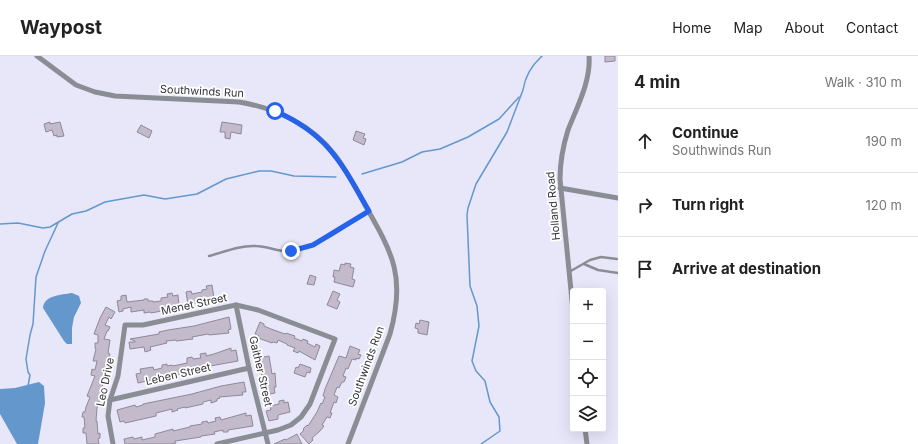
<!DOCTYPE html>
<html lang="en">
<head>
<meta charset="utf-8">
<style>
	body { margin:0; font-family:Inter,sans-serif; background:#f6f6f6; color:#222 }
	.controls { position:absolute; right:12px; bottom:12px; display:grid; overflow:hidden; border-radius:4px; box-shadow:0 4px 16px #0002 }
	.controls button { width:36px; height:36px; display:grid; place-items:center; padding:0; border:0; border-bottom:1px solid #e0e0e0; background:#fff; color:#222; font:20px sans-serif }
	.stop { position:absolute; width:12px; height:12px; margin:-9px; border:3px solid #2563eb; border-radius:50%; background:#fff }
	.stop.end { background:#2563eb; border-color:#fff; box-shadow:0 1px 4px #0008 }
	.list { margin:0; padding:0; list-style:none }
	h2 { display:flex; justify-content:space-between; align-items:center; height:52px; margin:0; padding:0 16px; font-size:17px }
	h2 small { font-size:13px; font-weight:400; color:#767676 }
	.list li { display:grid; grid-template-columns:26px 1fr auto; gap:12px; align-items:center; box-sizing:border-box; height:64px; padding:0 16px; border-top:1px solid #e0e0e0 }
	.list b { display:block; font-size:15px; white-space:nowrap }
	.list p { margin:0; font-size:13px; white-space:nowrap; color:#767676 }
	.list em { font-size:13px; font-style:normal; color:#767676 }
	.icon { flex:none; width:22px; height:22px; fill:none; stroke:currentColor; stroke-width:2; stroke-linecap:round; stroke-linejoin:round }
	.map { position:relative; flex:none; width:618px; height:388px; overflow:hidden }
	header { display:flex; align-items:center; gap:24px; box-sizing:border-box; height:56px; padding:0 20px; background:#fff; border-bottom:1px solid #e0e0e0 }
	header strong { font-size:19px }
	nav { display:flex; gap:22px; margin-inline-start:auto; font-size:14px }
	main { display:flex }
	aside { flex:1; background:#fff }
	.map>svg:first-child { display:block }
	.water { fill:#6498cc }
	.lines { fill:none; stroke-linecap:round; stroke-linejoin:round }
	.stream { stroke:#6498cc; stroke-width:1.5 }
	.building { fill:#c3bbcc; stroke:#908898 }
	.service { stroke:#8a8d94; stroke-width:2.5 }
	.minor { stroke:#8a8d94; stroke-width:5 }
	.route { stroke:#2563eb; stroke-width:5 }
	.labels { text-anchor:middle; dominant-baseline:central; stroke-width:3.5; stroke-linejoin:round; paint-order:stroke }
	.street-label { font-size:11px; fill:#36353c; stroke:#fff }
</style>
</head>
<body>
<header>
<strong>Waypost</strong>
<nav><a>Home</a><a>Map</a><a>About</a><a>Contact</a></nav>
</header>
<main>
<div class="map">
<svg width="618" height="388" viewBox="0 0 618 388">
	<rect width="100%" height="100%" fill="#e8e7fa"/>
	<g class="water">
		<path d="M72,237L79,240L81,247L74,261L72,272V288H67L64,285L43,252C44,239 61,239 72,237Z"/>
		<path d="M39,326L44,330L45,347L38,388H17L0,358V333L15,332Z"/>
	</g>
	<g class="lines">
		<g class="stream">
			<path d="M362,118L402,106L422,96L440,93L468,81L499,63L519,41"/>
			<path d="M0,168L18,167L43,172L50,171L72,158L86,155L105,146L144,139L165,143L197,138L226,123L259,115H271L294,120L336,121"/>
			<path d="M28,330L30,319L28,316L26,303L30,279L33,268L36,221L45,195L58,167"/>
			<path d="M481,388L500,375L499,361L490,346L485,325L476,315L472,305L479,270L477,250L470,230L467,159L468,152L476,128L507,76L523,34C525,21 532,9 542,0"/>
		</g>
	</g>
	<g class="building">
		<path d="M605,0H615V5L605,6Z"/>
		<path d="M50,66V68L60,66L64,80L57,81V79L54,80L52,74L46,76L44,68Z"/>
		<path d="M222,66L242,69L241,78L231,76L230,83L225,82V76H220Z"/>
		<path d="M141,69L152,75L149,82L137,76Z"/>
		<path d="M356,75L365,78L363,82L366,83L364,89L353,84Z"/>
		<path d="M345,207L351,208L350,211L354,212L352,223L355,224L353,231L334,226L335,221H333L334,214L339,215L341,208L345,209Z"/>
		<path d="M310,219L316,221L314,229L307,228Z"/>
		<path d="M212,229L214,242L188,249L186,236L191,235L192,238L202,236V234L207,233L206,230Z"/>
		<path d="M333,235L340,238L337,244L340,246L337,253L327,249Z"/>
		<path d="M172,237L173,240L178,239L179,251L175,252V250L167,251V254L151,257L150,256L144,257V254L131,256V251L123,253V255L119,256L117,245L121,244V240L126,239L127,246L144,244V243H148V245H153V246L161,245V242L168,241L167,238Z"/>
		<path d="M106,251L115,256L111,263L109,261L105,269L110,271L108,275H107L104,283L110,284L108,297L110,298L107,311L108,312L107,317H106L100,339L101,340L97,352L96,365H97L98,378L100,377V382L98,383L99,388H87L86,377H83V372H85L84,361H82L83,356H85L86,351L90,341L87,340L95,320L91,319L92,313L95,314L97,305H93L96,293L95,292V287H98V279L94,278L100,262Z"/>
		<path d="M229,261L231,273L228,274L229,277L209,279L208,278L192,281L193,283L176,285V284L166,285L167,287L150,291L151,294L145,296L144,291L130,293L129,286H135V285L130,283L159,278V276L168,274L194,270Z"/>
		<path d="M420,264L429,266L427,279L418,277V273L415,272L416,267L419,268Z"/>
		<path d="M260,266L264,268V270L271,273L285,278L286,277L295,280L294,282L302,285L303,283L308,285L307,287L315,291L316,288L320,290L315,304L299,295L298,297L293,295L295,292L287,289V288L278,284L277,287L273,286L272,287L258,282L259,280L255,278Z"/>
		<path d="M350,290L360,294L358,298L361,299L359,303L356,302V304L352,303L348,313L346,312L343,320L346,321L344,326H342L339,332L337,331L334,339L338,341L336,347L334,346L330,357H332L330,362L327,361L322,369L324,370L320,375L312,382L313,384L309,388L300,378L304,374L303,373L307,369L308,370L317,356L321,347L322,348L325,341L323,340L325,333L339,300L346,302Z"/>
		<path d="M231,292V295L236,294L238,305L199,312V314L187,316V317L177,319L164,322V321L138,327L136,318L141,317L140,313L153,311L154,314L162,312V309L167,308V310L172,309L173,310L187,307V302L192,301L193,303L201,302L200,298L206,297V300L214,298Z"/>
		<path d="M269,300L272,318L275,317L276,331H274L275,337L265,339L259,302Z"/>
		<path d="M300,308L311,312L310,317L307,316L305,321L294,317L296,311L298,312Z"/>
		<path d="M244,326L246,336H242L243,339L219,341L220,342L217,343V345L211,347V344L203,346V348L185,352V351L177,353L178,354L172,356V353L156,357V360L125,367L124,365L120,366L117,354L135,349L136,351L143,349V348L192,338L221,330Z"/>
		<path d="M284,344V347L288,346L290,356L278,359V363L269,365L266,355L271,354L270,350L279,348V345Z"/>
		<path d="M246,357V360L251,359L253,370L228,374V376H223V374L214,376L215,378L201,380V381L175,385L176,387L170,388H125L124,383L133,381L134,383L142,381V384L155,381V378L173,373V375L190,371V370L202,368V366L207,365L208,367L216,365L215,362L220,361L221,364Z"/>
		<path d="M297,378L302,388H274L285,383L286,384Z"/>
	</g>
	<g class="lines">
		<g class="service">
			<path d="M209,200C224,196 240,189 256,190C268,190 281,197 293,195C318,192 347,169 368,155"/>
			<path d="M584,208L598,214L618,217"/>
			<path d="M569,216L590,204L601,201L617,203"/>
		</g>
		<g class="minor">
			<path d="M37,0L76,29L95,36L115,40L239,46C276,52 312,69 335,99C347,115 356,132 365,149C393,198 406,221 390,278L348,388"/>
			<path d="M560,132L618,142"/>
			<path d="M236,249L249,312L268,388"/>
			<path d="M573,255L560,123C560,106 563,90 568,74C577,51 591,25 589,0"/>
			<path d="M110,344L249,312"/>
			<path d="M585,373L587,388"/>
			<path d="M113,388L108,360L110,344L118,320L125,269H143L236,249L258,254L335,283L310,348L301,361L291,369L278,374L217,388"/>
		</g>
	</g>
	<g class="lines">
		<path class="route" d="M275,55C328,78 342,108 369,155L313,189L291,195"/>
	</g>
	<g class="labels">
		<g class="street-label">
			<text transform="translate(202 35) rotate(3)">Southwinds Run</text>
			<text transform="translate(553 150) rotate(-95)">Holland Road</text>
			<text transform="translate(194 248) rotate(-12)">Menet Street</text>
			<text transform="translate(366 310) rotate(-70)">Southwinds Run</text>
			<text transform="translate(261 315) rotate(77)">Gaither Street</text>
			<text transform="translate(178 318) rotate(-13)">Leben Street</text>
			<text transform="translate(105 326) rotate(-78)">Leo Drive</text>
		</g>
	</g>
</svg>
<div class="controls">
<button>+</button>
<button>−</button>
<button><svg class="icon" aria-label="locate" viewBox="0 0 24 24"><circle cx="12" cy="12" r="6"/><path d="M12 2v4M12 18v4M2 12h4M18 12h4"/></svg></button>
<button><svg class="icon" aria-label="layers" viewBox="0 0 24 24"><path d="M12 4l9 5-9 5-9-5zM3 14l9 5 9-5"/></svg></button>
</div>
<div class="stop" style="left:275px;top:55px"></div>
<div class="stop end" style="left:291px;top:195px"></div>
</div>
<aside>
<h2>4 min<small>Walk · 310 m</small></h2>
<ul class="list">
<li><svg class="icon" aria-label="ahead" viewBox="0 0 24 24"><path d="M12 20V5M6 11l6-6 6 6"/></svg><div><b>Continue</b><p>Southwinds Run</p></div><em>190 m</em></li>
<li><svg class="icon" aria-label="right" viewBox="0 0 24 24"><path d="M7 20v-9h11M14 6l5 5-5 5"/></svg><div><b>Turn right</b></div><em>120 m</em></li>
<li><svg class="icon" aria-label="arrive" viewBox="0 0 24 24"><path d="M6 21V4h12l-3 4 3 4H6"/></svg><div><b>Arrive at destination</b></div></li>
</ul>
</aside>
</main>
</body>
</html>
